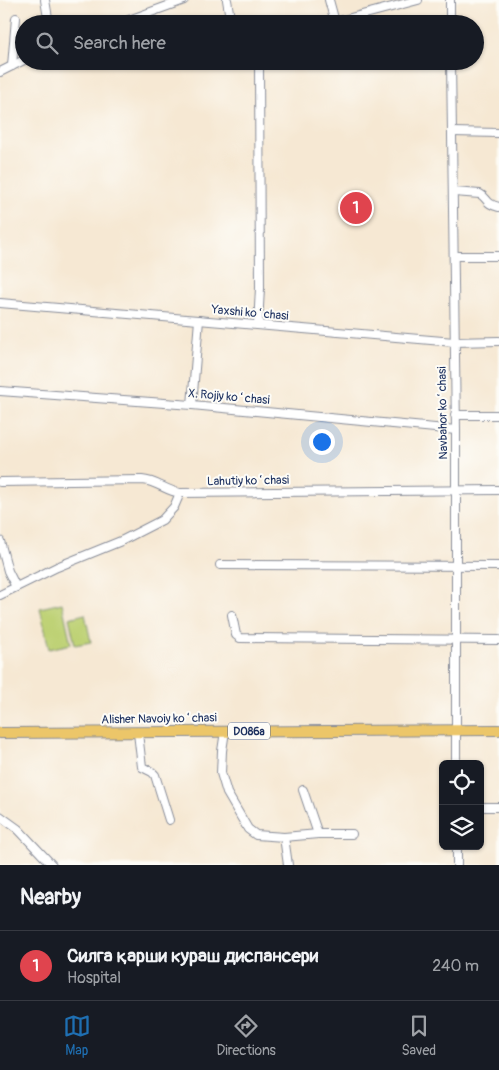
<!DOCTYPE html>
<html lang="en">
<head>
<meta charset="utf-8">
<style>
	body { margin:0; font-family:Pangolin,sans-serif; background:#20242c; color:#f1f3f6 }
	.controls { position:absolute; right:15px; bottom:15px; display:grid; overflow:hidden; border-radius:8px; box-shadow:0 1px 4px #0004 }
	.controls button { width:45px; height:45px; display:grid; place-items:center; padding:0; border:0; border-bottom:1px solid #363941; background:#171b24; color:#f1f3f6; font:25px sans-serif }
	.you { position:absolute; left:321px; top:441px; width:18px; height:18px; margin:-12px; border:4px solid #fff; border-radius:50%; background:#1a73e8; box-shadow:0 0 0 8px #1a73e833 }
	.badge { display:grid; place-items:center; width:32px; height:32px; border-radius:50%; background:#1f6fb2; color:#fff; font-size:16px; font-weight:700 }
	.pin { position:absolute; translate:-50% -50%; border:2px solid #fff; box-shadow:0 1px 5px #0006 }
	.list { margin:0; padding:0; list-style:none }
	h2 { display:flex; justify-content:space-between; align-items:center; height:65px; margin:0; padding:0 20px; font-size:21px }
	h2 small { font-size:16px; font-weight:400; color:#9ea1a6 }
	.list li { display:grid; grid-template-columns:32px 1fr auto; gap:15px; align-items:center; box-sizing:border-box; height:70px; padding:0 20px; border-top:1px solid #363941 }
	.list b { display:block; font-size:19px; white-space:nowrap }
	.list p { margin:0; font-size:16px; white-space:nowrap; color:#9ea1a6 }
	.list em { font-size:16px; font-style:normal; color:#9ea1a6 }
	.icon { flex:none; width:28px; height:28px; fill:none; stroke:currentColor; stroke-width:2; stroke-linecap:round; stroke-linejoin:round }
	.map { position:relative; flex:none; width:499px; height:865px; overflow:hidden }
	.search { position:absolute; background:#171b24; box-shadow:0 1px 4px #0004; left:15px; right:15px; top:15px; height:55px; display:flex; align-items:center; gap:12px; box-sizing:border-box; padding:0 18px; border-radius:28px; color:#9ea1a6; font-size:19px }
	.sheet { height:135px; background:#171b24 }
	nav { display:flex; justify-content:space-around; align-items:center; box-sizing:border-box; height:70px; border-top:1px solid #363941; background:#171b24; font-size:14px; color:#9ea1a6 }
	nav a { display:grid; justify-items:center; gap:2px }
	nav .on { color:#1f6fb2 }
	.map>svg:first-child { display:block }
	.green { fill:#bed174; stroke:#6c8069 }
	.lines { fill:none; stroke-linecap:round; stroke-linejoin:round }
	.minor-casing { stroke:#888c98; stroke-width:10 }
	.major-casing { stroke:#888c98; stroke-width:12 }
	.minor { stroke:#fff; stroke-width:8 }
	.major { stroke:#ecc669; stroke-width:10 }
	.labels { text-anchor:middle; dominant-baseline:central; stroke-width:4; stroke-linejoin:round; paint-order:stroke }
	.shield { fill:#fdfcf7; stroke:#5f6c8c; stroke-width:1 }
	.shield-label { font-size:11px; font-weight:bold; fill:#1b2f5e }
	.street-label { font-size:12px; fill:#1b2f5e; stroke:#fdfcf7 }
</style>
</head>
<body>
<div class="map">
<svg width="499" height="865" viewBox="0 0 499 865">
	<rect width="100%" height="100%" fill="#fdfcf7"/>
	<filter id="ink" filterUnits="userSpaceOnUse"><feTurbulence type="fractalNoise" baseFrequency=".02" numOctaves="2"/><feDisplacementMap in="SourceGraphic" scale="10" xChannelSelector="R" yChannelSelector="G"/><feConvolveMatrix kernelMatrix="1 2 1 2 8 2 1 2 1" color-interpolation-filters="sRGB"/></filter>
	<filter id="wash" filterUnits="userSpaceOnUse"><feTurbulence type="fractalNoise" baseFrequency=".0096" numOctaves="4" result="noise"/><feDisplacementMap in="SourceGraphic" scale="20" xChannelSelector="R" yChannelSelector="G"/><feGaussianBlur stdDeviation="1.12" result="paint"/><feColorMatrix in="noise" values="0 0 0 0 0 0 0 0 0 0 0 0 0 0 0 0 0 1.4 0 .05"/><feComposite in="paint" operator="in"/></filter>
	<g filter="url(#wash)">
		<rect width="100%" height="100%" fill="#f6e8d3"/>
		<g class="green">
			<path d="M62,603L71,644L49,649L40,608Z"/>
			<path d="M85,614L91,642L75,645L69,618Z"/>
		</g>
	</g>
	<g filter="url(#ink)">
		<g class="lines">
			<defs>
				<g id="minor">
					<path d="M45,0L49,24"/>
					<path d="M227,0L231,24"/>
					<path d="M329,0L335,22"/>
					<path d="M450,0V24"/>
					<path d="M118,24L184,0"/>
					<path d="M328,24L418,0"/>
					<path d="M451,61L456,430V764"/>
					<path d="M12,66L16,18"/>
					<path d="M0,72L24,60"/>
					<path d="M452,132L499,133"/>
					<path d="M454,192L480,194C488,198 485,204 499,207"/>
					<path d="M454,256H499"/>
					<path d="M0,303L454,342L499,341"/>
					<path d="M258,325L260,288L259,61"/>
					<path d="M0,391L192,405L456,430"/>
					<path d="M192,405L199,320"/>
					<path d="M455,415H499"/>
					<path d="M0,482L142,480C157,481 166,491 180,493L499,490"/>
					<path d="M0,541L8,571L16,587"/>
					<path d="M220,565L499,566"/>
					<path d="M0,595L57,567L121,541L162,520L174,507L180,493"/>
					<path d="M232,615L236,635L240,638L499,640"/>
					<path d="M225,731L222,751L221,773L227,793L248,829L256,835L284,837L318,834H352"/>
					<path d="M138,733L142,767L152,772L155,775L169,820"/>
					<path d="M303,790L318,834"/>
					<path d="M480,807H499"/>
					<path d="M0,816L18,829L52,865"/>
					<path d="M284,837L288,865"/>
					<path d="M457,846V865"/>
				</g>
				<path id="major" d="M0,733L499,730"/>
			</defs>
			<use href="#minor" class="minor-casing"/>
			<use href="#major" class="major-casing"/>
			<use href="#minor" class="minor"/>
			<use href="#major" class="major"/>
		</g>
	</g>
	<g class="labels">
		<rect class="shield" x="228" y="722.5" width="42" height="17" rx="4"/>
		<g class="shield-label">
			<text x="249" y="731">D086a</text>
		</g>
		<g class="street-label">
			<text transform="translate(250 313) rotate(5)">Yaxshi koʻchasi</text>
			<text transform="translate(229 397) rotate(5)">X. Rojiy koʻchasi</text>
			<text transform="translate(443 413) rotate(-91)">Navbahor koʻchasi</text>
			<text transform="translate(248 481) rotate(-1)">Lahutiy koʻchasi</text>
			<text transform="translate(159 719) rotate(-1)">Alisher Navoiy koʻchasi</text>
		</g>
	</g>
</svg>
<div class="controls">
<button><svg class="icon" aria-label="locate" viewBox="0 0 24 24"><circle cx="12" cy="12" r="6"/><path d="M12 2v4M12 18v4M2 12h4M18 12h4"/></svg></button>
<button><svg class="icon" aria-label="layers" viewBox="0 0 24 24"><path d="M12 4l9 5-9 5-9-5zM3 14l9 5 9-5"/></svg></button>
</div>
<div class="you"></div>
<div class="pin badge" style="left:356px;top:208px;background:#e0444e">1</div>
<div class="search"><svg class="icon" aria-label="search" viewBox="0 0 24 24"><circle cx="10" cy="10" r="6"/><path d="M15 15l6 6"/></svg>Search here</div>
</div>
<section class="sheet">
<h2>Nearby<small></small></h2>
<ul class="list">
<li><span class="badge" style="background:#e0444e">1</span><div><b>Силга қарши кураш диспансери</b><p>Hospital</p></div><em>240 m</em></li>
</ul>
</section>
<nav>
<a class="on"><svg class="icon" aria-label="map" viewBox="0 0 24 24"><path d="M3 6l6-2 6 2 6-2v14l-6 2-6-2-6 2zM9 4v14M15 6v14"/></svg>Map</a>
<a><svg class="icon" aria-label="directions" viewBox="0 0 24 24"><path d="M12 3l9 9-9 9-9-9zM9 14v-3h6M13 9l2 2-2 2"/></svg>Directions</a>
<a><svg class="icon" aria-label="saved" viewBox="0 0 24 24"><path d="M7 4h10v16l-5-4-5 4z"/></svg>Saved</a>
</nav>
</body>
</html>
